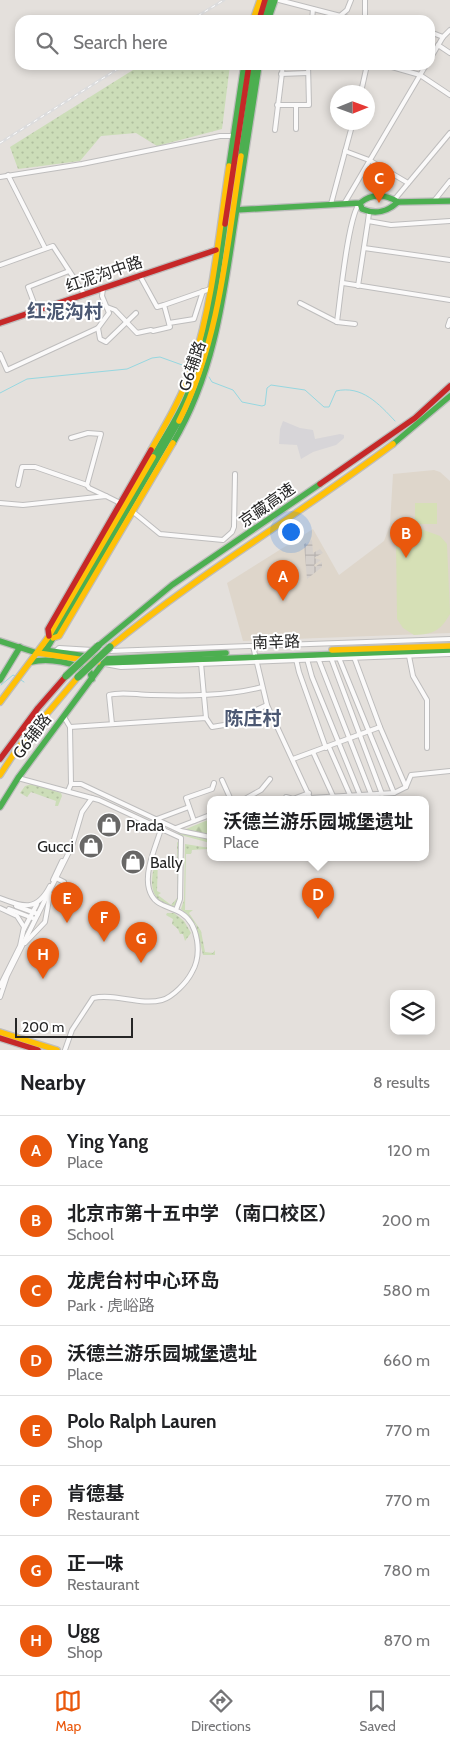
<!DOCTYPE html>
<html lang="en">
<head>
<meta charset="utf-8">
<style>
	body { margin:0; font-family:Cabin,"Noto Sans SC",sans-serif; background:#f6f6f6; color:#202124 }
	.controls { position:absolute; right:15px; bottom:15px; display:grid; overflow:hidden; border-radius:10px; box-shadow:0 2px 8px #0003 }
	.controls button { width:45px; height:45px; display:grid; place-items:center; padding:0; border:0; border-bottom:1px solid #e0e0e0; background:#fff; color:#202124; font:25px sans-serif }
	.compass { position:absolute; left:330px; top:85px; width:45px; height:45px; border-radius:50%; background:#fff; box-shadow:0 2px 8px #0003; rotate:89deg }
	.scale { position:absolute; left:15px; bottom:12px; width:118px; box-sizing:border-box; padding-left:5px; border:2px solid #262626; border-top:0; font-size:14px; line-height:18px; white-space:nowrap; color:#262626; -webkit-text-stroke:4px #fff; paint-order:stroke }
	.you { position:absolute; left:290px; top:531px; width:18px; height:18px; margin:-12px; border:4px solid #fff; border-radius:50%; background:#1a73e8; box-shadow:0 0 0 8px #1a73e833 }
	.badge { display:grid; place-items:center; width:32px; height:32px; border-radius:50%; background:#ea580c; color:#fff; font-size:16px; font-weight:700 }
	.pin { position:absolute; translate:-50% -41px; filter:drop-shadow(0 1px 2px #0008) }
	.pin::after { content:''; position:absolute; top:26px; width:18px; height:15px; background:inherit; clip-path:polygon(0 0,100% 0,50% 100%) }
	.popup { position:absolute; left:207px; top:796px; width:222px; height:65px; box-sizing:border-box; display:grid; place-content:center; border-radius:10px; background:#fff; filter:drop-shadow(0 1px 4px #0005); font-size:16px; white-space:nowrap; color:#757577 }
	.popup b { font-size:19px; color:#202124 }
	.popup::after { content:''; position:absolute; left:50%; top:100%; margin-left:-10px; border:10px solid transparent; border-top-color:#fff }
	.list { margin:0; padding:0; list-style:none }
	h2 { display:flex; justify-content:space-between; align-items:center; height:65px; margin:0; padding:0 20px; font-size:21px }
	h2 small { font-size:16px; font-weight:400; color:#757577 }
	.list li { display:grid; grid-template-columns:32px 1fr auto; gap:15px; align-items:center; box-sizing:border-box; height:70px; padding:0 20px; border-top:1px solid #e0e0e0 }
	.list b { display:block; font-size:19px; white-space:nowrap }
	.list p { margin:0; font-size:16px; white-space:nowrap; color:#757577 }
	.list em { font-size:16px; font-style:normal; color:#757577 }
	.icon { flex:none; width:28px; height:28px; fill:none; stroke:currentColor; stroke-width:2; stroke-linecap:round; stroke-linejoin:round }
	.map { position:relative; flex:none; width:450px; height:1050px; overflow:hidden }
	.search { position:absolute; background:#fff; box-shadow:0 2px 8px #0003; left:15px; right:15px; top:15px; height:55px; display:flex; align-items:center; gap:12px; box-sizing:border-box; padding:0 18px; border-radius:15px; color:#757577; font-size:19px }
	.sheet { height:625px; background:#fff }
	nav { display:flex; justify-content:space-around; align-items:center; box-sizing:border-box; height:70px; border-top:1px solid #e0e0e0; background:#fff; font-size:14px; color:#757577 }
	nav a { display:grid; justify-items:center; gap:2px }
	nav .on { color:#ea580c }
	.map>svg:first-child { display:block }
	.industrial { fill:#d7d5d8 }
	.education { fill:#ded6cb }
	.grass { fill:url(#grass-dots) }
	.forest { fill:url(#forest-firs) }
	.pitch { fill:#d6e0b6 }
	.plaza { fill:url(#plaza-grid) }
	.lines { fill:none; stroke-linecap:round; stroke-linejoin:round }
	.stream { stroke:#96d7e0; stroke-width:1 }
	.street-casing { stroke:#bebdbd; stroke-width:6 }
	.fast-casing { stroke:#bebdbd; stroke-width:8 }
	.slow-casing { stroke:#bebdbd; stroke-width:8 }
	.jam-casing { stroke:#bebdbd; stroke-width:8 }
	.street { stroke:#fbfafa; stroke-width:4 }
	.fast { stroke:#4caf50; stroke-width:5.5 }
	.slow { stroke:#ffc107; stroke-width:5.5 }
	.jam { stroke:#c62828; stroke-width:5.5 }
	.rail-casing { stroke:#dcdcdd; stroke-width:3 }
	.rail { stroke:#fff; stroke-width:1; stroke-dasharray:4; stroke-linecap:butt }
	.fast-bridge-casing { stroke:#bebcbb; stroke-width:9; stroke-linecap:butt }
	.fast-bridge { stroke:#4caf50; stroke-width:7 }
	.labels { text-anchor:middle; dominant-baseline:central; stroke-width:4; stroke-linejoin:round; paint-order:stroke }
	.street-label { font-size:16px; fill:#262626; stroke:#fff }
	.poi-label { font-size:16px; fill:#262626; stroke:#fff; text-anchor:start }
	.quarter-label { font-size:19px; font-weight:bold; fill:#4c5872; stroke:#fff }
</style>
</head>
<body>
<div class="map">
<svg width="450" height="1050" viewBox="0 0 450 1050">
	<defs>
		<pattern id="grass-dots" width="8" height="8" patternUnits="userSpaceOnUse" patternTransform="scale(1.25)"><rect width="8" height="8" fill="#ccddb8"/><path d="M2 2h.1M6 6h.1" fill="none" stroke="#afbe9e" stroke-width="1.8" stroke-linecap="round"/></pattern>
		<pattern id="forest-firs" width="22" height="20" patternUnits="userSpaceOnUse" patternTransform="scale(1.25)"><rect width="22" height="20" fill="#ccddb8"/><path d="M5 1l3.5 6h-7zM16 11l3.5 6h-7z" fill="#afbe9e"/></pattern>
		<pattern id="plaza-grid" width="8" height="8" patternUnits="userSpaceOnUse" patternTransform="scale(1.25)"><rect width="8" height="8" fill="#d5d0cc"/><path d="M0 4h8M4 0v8" fill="none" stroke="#b7b2af"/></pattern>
	</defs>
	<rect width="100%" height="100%" fill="#e4e0dc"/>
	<path class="industrial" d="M283,421L300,428L313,430L315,439L340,434L344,435V438L336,445L313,452L301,459L297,445L279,444L280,429Z"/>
	<path class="education" d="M434,470L440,472L450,481V633L243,641L227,583L313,529L339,575L384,541L390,525L393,474Z"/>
	<g class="grass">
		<path d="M141,65H230L222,129L157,146L136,133L101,136L80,161L18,169L10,147Z"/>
		<path d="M32,784L61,793L62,796L58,806H55L56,801L31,792L27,797L20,793L25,786Z"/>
		<path d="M177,842L179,843V899L176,905L170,907C148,898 150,880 156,860L158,859L157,891L161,893L158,895L171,905L178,897Z"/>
		<path d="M185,844L210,848V853H207V849L192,850L191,854H186L185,910H193L189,913L201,931L205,952L213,953L215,950V955H203L196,925L181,909L184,900Z"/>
		<path d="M167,913H174L184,921L191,933L185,941L183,934H180L178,929L172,924L173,919L166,915Z"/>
	</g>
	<path class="forest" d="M210,819V843L177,834L179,832Z"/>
	<g class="pitch">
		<rect x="415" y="503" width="22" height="21"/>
		<path d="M421,529L440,536L447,544L450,614C440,631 434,634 414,635L403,628L397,619L396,542L408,534Z"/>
	</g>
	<path class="plaza" d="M312,540L313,553L320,549L323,553L314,558L321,560L314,565L315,567L322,562V567L307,579L304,544Z"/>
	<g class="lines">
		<g class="stream">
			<path d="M209,377L212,382L233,390L242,402L262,406L265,405L267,388L271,385L305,390L324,407H329L336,391C362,385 379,404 395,421"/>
			<path d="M0,393L27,379L127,369L152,358L160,357L185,366"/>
			<path d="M21,680L24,682"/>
			<path d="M1,685L13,675L15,676"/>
		</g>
		<defs>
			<g id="street">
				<path d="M279,0L356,20"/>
				<path d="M341,15L347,10L351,0"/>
				<path d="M312,20L313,9"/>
				<path d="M365,20V0"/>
				<path d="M430,32L443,37"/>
				<path d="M438,45L450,53"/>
				<path d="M430,59L443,37L450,30"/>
				<path d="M385,65L420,75L450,95"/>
				<path d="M281,74L308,73"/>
				<path d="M361,92L367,65"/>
				<path d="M277,105H296V129"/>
				<path d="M296,105H309L308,65"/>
				<path d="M275,130L283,65"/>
				<path d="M345,151L369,160L408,183"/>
				<path d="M8,175L45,248"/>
				<path d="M0,177L82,164L220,136H233"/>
				<path d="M395,199L450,133"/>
				<path d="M434,201L450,181"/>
				<path d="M331,204L353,122"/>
				<path d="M344,204L426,65"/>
				<path d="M369,213L368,221L391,225L450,221"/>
				<path d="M364,248L450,260"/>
				<path d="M0,265L53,246L85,295"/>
				<path d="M140,276L157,307L164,305"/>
				<path d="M343,283L450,300"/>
				<path d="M358,286L368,221"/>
				<path d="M300,303L337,322"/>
				<path d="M107,307L115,310L137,333L151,330L153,331L170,327L164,305L210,289"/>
				<path d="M37,311L28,287L69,271"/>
				<path d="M169,323L194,319L203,291"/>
				<path d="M355,324L337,322C340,301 348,214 360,203"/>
				<path d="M448,326L450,320"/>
				<path d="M98,328L100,339L106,342L136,313"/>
				<path d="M0,354L7,370L98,328L109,313L102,296L103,289"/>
				<path d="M71,438L88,433L101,434L87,485L89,488L106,496"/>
				<path d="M18,485L22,467H35L87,485"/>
				<path d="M0,503L23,505L106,496L122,504"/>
				<path d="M132,511L160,534L223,540L232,532L234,527L235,474"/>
				<path d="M253,646L267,705L311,800"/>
				<path d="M55,652L59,648L110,651L450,639"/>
				<path d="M409,656L413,676L427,700V748"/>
				<path d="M354,657L380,727L406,787"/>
				<path d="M318,658L371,794"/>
				<path d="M331,658L382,794"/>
				<path d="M339,658L394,793"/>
				<path d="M296,659L299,672L326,748"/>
				<path d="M307,659L312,677L360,795"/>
				<path d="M201,663L206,718"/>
				<path d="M105,664L121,667L450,654"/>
				<path d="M64,717L70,727L71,784L68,791"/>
				<path d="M112,724L109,695C122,691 137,695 151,695C187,696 228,696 262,687"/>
				<path d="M70,727L206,718L212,727L224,725L267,705"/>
				<path d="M329,747L350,795"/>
				<path d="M313,752L333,796"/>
				<path d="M293,759L380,727"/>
				<path d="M18,778L99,800L181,838L180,899L176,910"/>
				<path d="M222,780L231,800"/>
				<path d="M71,784H81L181,831L210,837"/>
				<path d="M286,797L293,799L309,793"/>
				<path d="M310,798L394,793L406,787L411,775L450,771"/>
				<path d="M243,800L261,790L270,779"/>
				<path d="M157,819L189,807"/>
				<path d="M194,821L186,798L212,789L214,783"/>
				<path d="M176,828L210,815"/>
				<path d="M56,878L64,882"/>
				<path d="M53,880L62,861"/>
				<path d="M0,898C23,907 37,912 50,886"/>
				<path d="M16,906L38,914"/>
				<path d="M0,908L17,916L24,927L20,946L0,986"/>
				<path d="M9,909L35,919"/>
				<path d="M24,929L37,904"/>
				<path d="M25,943L45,922L50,894"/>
				<path d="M0,997L7,976L72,846L82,812L92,798"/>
				<path d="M65,1050L72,1030L93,998C116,993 140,1006 162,1000C173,997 187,982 192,972C202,955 199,924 181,913C168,905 154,907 149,889C144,871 156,846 161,829"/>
			</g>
			<g id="fast">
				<path d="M263,20L270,0"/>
				<path d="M268,20L275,0"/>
				<path d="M241,156L254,65"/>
				<path d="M229,166L244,65"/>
				<path d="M398,202L450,201"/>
				<path d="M235,210L360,203C372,193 385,194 398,202C387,212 376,215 362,209L360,203"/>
				<path d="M173,443C213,376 223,302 234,227C242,173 251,119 259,65"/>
				<path d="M393,444L450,396"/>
				<path d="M153,457C165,436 180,415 188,393C210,339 217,281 225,224"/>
				<path d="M0,641L37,653"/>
				<path d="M98,646L172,585L320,484"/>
				<path d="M38,652L46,650L179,421"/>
				<path d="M106,659L226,653"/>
				<path d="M31,662C49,657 74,663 90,672L92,679"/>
				<path d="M103,663L450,650"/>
				<path d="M0,680L20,647"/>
				<path d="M0,807L18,778L106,659L44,650"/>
			</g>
			<g id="slow">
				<path d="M253,20L260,0"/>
				<path d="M179,421C220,340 227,245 241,156"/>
				<path d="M151,450C167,422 183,395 193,364C213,301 219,232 229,166"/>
				<path d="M53,638L59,636L173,443"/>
				<path d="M110,647C200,573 300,514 393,444"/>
				<path d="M332,650L450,646"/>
				<path d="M38,653L98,662"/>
				<path d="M0,702L47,639L153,457"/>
				<path d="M0,775L17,749L78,677"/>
				<path d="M0,1032L57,1050"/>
			</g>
			<g id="jam">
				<path d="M259,20L265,0"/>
				<path d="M225,224L249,65"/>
				<path d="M0,323L216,250"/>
				<path d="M320,484L415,418L450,386"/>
				<path d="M49,636L48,629L151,450"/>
				<path d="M0,759L38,708L66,676"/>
				<path d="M0,1038L38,1050"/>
			</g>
		</defs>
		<use href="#street" class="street-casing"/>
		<use href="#fast" class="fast-casing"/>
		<use href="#slow" class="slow-casing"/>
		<use href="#jam" class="jam-casing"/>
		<use href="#street" class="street"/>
		<use href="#fast" class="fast"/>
		<use href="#slow" class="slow"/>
		<use href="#jam" class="jam"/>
		<defs>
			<g id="rail">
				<path d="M191,20L224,0"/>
				<path d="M0,143L124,65"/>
			</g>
		</defs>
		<use href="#rail" class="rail-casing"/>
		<use href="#rail" class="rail"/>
		<defs>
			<g id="fast-bridge">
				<path d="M66,676L98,646"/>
				<path d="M78,677L110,647"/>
			</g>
		</defs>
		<use href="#fast-bridge" class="fast-bridge-casing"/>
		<use href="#fast-bridge" class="fast-bridge"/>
	</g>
	<defs>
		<symbol id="shop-disc" viewBox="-11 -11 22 22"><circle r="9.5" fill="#686766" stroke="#fff"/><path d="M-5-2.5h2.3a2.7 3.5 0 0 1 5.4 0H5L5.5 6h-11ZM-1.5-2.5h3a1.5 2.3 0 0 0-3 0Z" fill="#fff"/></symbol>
	</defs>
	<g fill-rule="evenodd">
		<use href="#shop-disc" x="95" y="811" width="28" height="28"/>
		<use href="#shop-disc" x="77" y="832" width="28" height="28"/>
		<use href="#shop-disc" x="119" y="848" width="28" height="28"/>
	</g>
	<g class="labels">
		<g class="street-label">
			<text transform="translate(104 274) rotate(-19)">红泥沟中路</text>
			<text transform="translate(192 366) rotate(-71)">G6辅路</text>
			<text transform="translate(267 505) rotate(-35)">京藏高速</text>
			<text transform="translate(276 642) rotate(-2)">南辛路</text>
			<text transform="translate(32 736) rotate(-53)">G6辅路</text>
		</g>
		<g class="poi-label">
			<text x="126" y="825">Prada</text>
			<text x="74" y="846" text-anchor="end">Gucci</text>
			<text x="150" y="862">Bally</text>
		</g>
		<g class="quarter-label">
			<text x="65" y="311">红泥沟村</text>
			<text x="253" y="718">陈庄村</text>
		</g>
	</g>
</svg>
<div class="controls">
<button><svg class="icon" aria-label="layers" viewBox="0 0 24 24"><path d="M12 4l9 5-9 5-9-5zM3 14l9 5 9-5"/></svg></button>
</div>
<svg class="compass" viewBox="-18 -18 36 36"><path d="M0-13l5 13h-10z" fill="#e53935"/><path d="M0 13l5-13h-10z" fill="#757577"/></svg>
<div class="scale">200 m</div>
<div class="you"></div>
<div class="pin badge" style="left:283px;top:601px">A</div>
<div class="pin badge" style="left:406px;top:558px">B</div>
<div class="pin badge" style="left:379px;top:203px">C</div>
<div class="pin badge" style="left:318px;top:919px">D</div>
<div class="popup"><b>沃德兰游乐园城堡遗址</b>Place</div>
<div class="pin badge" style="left:67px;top:923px">E</div>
<div class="pin badge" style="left:104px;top:942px">F</div>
<div class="pin badge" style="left:141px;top:963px">G</div>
<div class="pin badge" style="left:43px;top:979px">H</div>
<div class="search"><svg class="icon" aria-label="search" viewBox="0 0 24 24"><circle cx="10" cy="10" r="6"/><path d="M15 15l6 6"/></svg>Search here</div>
</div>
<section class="sheet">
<h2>Nearby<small>8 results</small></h2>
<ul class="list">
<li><span class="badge">A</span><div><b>Ying Yang</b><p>Place</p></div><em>120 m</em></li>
<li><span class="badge">B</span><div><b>北京市第十五中学 （南口校区）</b><p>School</p></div><em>200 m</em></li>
<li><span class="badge">C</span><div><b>龙虎台村中心环岛</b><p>Park · 虎峪路</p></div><em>580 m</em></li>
<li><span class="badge">D</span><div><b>沃德兰游乐园城堡遗址</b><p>Place</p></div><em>660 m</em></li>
<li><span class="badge">E</span><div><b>Polo Ralph Lauren</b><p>Shop</p></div><em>770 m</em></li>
<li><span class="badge">F</span><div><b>肯德基</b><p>Restaurant</p></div><em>770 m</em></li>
<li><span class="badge">G</span><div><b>正一味</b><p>Restaurant</p></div><em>780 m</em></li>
<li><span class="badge">H</span><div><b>Ugg</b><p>Shop</p></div><em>870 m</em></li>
</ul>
</section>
<nav>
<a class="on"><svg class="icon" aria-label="map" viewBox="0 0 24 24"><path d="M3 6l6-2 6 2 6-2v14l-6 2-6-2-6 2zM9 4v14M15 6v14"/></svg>Map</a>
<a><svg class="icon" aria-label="directions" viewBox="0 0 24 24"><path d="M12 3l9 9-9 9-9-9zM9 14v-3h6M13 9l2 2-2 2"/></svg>Directions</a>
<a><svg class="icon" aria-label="saved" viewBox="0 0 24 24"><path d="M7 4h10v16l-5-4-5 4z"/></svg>Saved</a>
</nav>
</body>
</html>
